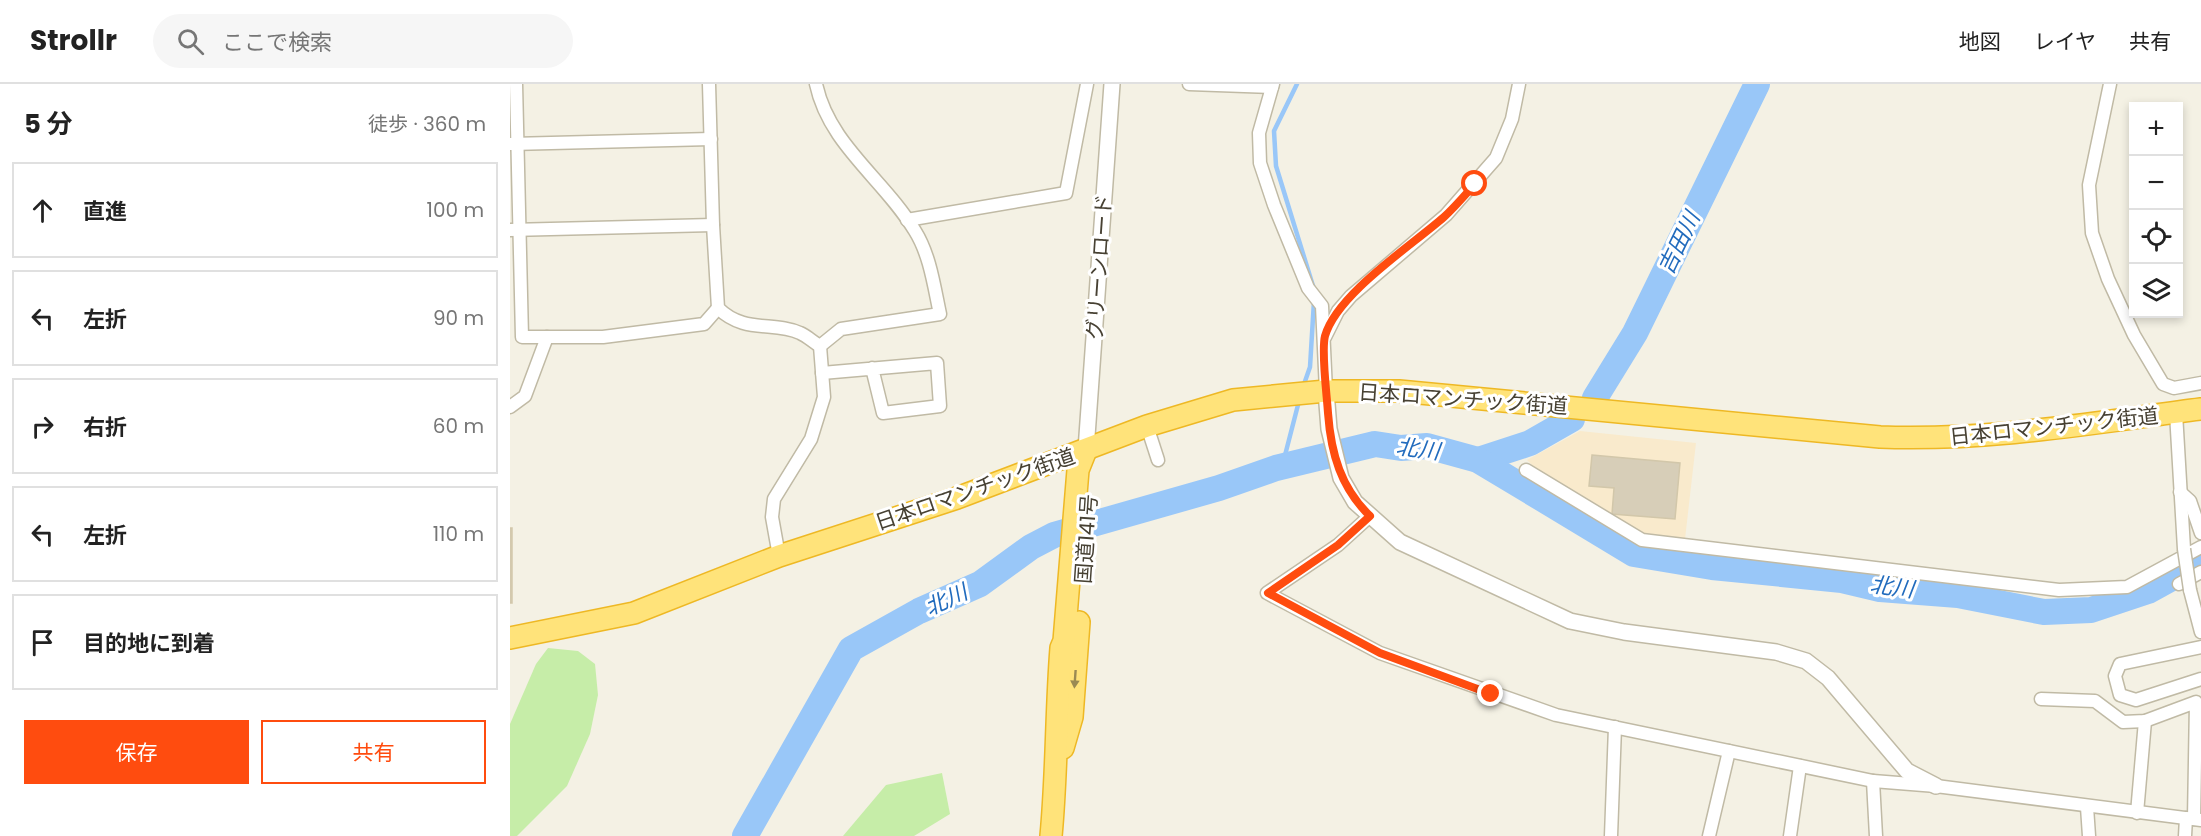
<!DOCTYPE html>
<html lang="ja">
<head>
<meta charset="utf-8">
<style>
	body { margin:0; font-family:Poppins,"Noto Sans JP",sans-serif; background:#f6f6f6; color:#222 }
	.controls { position:absolute; right:18px; top:18px; display:grid; overflow:hidden; border-radius:0px; box-shadow:0 3px 9px #0003 }
	.controls button { width:54px; height:54px; display:grid; place-items:center; padding:0; border:0; border-bottom:2px solid #e0e0e0; background:#fff; color:#222; font:30px sans-serif }
	.stop { position:absolute; width:18px; height:18px; margin:-14px; border:4px solid #ff4c0f; border-radius:50%; background:#fff }
	.stop.end { background:#ff4c0f; border-color:#fff; box-shadow:0 2px 6px #0008 }
	.list { margin:0; padding:0; list-style:none }
	h2 { display:flex; justify-content:space-between; align-items:center; height:78px; margin:0; padding:0 24px; font-size:26px }
	h2 small { font-size:20px; font-weight:400; color:#767676 }
	.list li { display:grid; grid-template-columns:39px 1fr auto; gap:18px; align-items:center; box-sizing:border-box; height:96px; margin:0 12px 12px; padding:0 12px; border:2px solid #e0e0e0; border-radius:0px }
	.list b { display:block; font-size:22px; white-space:nowrap }
	.list em { font-size:20px; font-style:normal; color:#767676 }
	.actions { display:flex; gap:12px; padding:18px 24px }
	.actions a { flex:1; padding:14px 0; border:2px solid #ff4c0f; border-radius:0px; text-align:center; font-size:21px; color:#ff4c0f }
	.actions .main { background:#ff4c0f; color:#fff }
	.icon { flex:none; width:33px; height:33px; fill:none; stroke:currentColor; stroke-width:2; stroke-linecap:round; stroke-linejoin:round }
	.map { position:relative; flex:none; width:1691px; height:752px; overflow:hidden }
	header { display:flex; align-items:center; gap:36px; box-sizing:border-box; height:84px; padding:0 30px; background:#fff; border-bottom:2px solid #e0e0e0 }
	header strong { font-size:28px }
	nav { display:flex; gap:33px; margin-inline-start:auto; font-size:21px }
	.search { width:420px; height:54px; background:#f6f6f6; display:flex; align-items:center; gap:15px; box-sizing:border-box; padding:0 21px; border-radius:33px; color:#767676; font-size:22px }
	main { display:flex }
	aside { flex:1; background:#fff }
	.map>svg:first-child { display:block }
	.commercial { fill:#f9eacc }
	.green { fill:#c6eda8 }
	.lines { fill:none; stroke-linecap:round; stroke-linejoin:round }
	.stream { stroke:#99c7f8; stroke-width:4.5 }
	.river { stroke:#99c7f8; stroke-width:26 }
	.building { fill:#d7ceb8; stroke:#d2c7aa; stroke-width:1.5 }
	.minor-casing { stroke:#c0baa5; stroke-width:15 }
	.tertiary-casing { stroke:#c0baa5; stroke-width:18 }
	.trunk-casing { stroke:#eeb824; stroke-width:24 }
	.minor { stroke:#fff; stroke-width:12 }
	.tertiary { stroke:#fff; stroke-width:15 }
	.trunk { stroke:#ffe37a; stroke-width:21 }
	.minor-bridge-casing { stroke:#c0baa5; stroke-width:15; stroke-linecap:butt }
	.minor-bridge { stroke:#fff; stroke-width:12 }
	.oneway { fill:#9a8a53 }
	.route { stroke:#ff4c0f; stroke-width:8 }
	.labels { text-anchor:middle; dominant-baseline:central; stroke-width:6; stroke-linejoin:round; paint-order:stroke }
	.street-label { font-size:21px; fill:#474133; stroke:#fff }
	.water-label { font-size:22px; font-style:italic; fill:#216bbd; stroke:#fff }
</style>
</head>
<body>
<header>
<strong>Strollr</strong>
<div class="search"><svg class="icon" aria-label="search" viewBox="0 0 24 24"><circle cx="10" cy="10" r="6"/><path d="M15 15l6 6"/></svg>ここで検索</div>
<nav><a>地図</a><a>レイヤ</a><a>共有</a></nav>
</header>
<main>
<aside>
<h2>5 分<small>徒歩 · 360 m</small></h2>
<ul class="list">
<li><svg class="icon" aria-label="ahead" viewBox="0 0 24 24"><path d="M12 20V5M6 11l6-6 6 6"/></svg><div><b>直進</b></div><em>100 m</em></li>
<li><svg class="icon" aria-label="left" viewBox="0 0 24 24"><path d="M17 20v-9H6M10 6l-5 5 5 5"/></svg><div><b>左折</b></div><em>90 m</em></li>
<li><svg class="icon" aria-label="right" viewBox="0 0 24 24"><path d="M7 20v-9h11M14 6l5 5-5 5"/></svg><div><b>右折</b></div><em>60 m</em></li>
<li><svg class="icon" aria-label="left" viewBox="0 0 24 24"><path d="M17 20v-9H6M10 6l-5 5 5 5"/></svg><div><b>左折</b></div><em>110 m</em></li>
<li><svg class="icon" aria-label="arrive" viewBox="0 0 24 24"><path d="M6 21V4h12l-3 4 3 4H6"/></svg><div><b>目的地に到着</b></div></li>
</ul>
<div class="actions"><a class="main">保存</a><a>共有</a></div>
</aside>
<div class="map">
<svg width="1691" height="752" viewBox="0 0 1691 752">
	<rect width="100%" height="100%" fill="#f4f1e4"/>
	<path class="commercial" d="M1070,347L1186,359L1174,464L1117,446L1026,385L1017,376Z"/>
	<g class="green">
		<path d="M38,564L68,567L85,580L88,611L80,650L57,702L7,752H0V640L26,580Z"/>
		<path d="M432,689L440,730L404,752H333L376,701Z"/>
	</g>
	<g class="lines">
		<g class="stream">
			<path d="M787,0L764,47L766,82L803,202"/>
			<path d="M793,303L800,283L804,217"/>
			<path d="M766,384L773,379L789,317"/>
		</g>
		<g class="river">
			<path d="M1085,314L1125,249L1247,0"/>
			<path d="M968,376L1020,359L1062,335"/>
			<path d="M235,752L341,565L409,527L470,500L521,463L544,451L709,404L766,384L865,360L891,364L917,362L968,376L1124,470L1202,483L1332,496L1370,505L1448,511L1534,528L1581,526L1638,507L1691,478"/>
		</g>
	</g>
	<g class="building">
		<path d="M1082,371L1170,379L1165,435L1102,430L1104,404L1079,402Z"/>
		<rect x="0" y="444" width="2" height="75"/>
	</g>
	<g class="lines">
		<defs>
			<g id="minor">
				<path d="M6,0L12,253H93L194,240L208,224"/>
				<path d="M199,0L203,141L208,224C234,250 264,237 290,249C297,252 303,258 310,262"/>
				<path d="M306,0C319,61 374,95 405,147C420,171 424,202 430,230L331,245L310,262"/>
				<path d="M679,0L762,3"/>
				<path d="M763,0L749,49L750,79L764,121L798,204L812,222L816,307"/>
				<path d="M1600,0L1579,101L1582,149L1598,195L1624,251L1653,300L1664,304L1691,299"/>
				<path d="M1,60L201,55"/>
				<path d="M397,136L556,109L577,0"/>
				<path d="M0,146L203,141"/>
				<path d="M815,253L828,227L841,212L936,131L986,74L1002,35L1009,0"/>
				<path d="M312,289L427,279L430,322L373,329L362,284"/>
				<path d="M0,323L15,312L37,253"/>
				<path d="M1666,329L1674,465"/>
				<path d="M637,342L648,376"/>
				<path d="M1016,386L1132,456L1549,506L1617,503L1691,463"/>
				<path d="M1670,408L1680,417L1691,449"/>
				<path d="M860,432L828,461L757,509L870,569L1046,631L1363,697L1426,702L1691,736"/>
				<path d="M269,472L262,433L264,415L301,355L314,313L310,262"/>
				<path d="M1669,500L1691,488"/>
				<path d="M1680,506L1691,548"/>
				<path d="M1691,563L1610,580L1605,592L1610,611L1626,616L1691,595"/>
				<path d="M1531,615L1585,617L1613,638L1635,637L1686,618L1684,735"/>
				<path d="M1363,697L1366,752"/>
				<path d="M1577,723L1579,752"/>
				<path d="M1627,729L1635,637"/>
				<path d="M1101,752L1105,643"/>
				<path d="M1199,752L1219,667"/>
				<path d="M1280,752L1290,682"/>
				<path d="M1675,752L1676,734"/>
			</g>
			<g id="tertiary">
				<path d="M816,307L819,345L831,394L845,418L890,458L1060,537L1114,548L1266,568L1296,577L1318,594L1397,687L1426,702"/>
				<path d="M576,366L602,0"/>
			</g>
			<g id="trunk">
				<path d="M0,554L124,529L269,472L447,414L637,342L723,316L816,307H889L1370,353C1479,357 1583,339 1691,325"/>
				<path d="M553,664L562,633L569,538"/>
				<path d="M541,752C547,689 546,627 551,564L554,557L568,386L576,366"/>
			</g>
		</defs>
		<use href="#minor" class="minor-casing"/>
		<use href="#tertiary" class="tertiary-casing"/>
		<use href="#trunk" class="trunk-casing"/>
		<use href="#minor" class="minor"/>
		<use href="#tertiary" class="tertiary"/>
		<use href="#trunk" class="trunk"/>
		<defs>
			<path id="minor-bridge" d="M1674,465L1680,506"/>
		</defs>
		<use href="#minor-bridge" class="minor-bridge-casing"/>
		<use href="#minor-bridge" class="minor-bridge"/>
	</g>
	<defs><path id="oneway-solid" d="M-6-.8H1V-3.2L6.5 0L1 3.2V.8H-6Z" transform="scale(1.5)"/></defs>
	<use class="oneway" href="#oneway-solid" transform="translate(565 595) rotate(94)"/>
	<g class="lines">
		<path class="route" d="M965,100C955,111 945,123 934,133C901,162 827,210 815,252C811,267 817,312 818,329C821,370 831,404 860,432L828,461L758,509L870,569L981,610"/>
	</g>
	<g class="labels">
		<g class="street-label">
			<text transform="translate(589 183) rotate(-86)">グリーンロード</text>
			<text transform="translate(953 315) rotate(4)">日本ロマンチック街道</text>
			<text transform="translate(1544 342) rotate(-6)">日本ロマンチック街道</text>
			<text transform="translate(465 405) rotate(-19)">日本ロマンチック街道</text>
			<text transform="translate(576 455) rotate(-86)">国道141号</text>
		</g>
		<g class="water-label">
			<text transform="translate(1169 159) rotate(-64)">吉田川</text>
			<text transform="translate(908 365) rotate(7)">北川</text>
			<text transform="translate(1382 503) rotate(7)">北川</text>
			<text transform="translate(436 516) rotate(-25)">北川</text>
		</g>
	</g>
</svg>
<div class="controls">
<button>+</button>
<button>−</button>
<button><svg class="icon" aria-label="locate" viewBox="0 0 24 24"><circle cx="12" cy="12" r="6"/><path d="M12 2v4M12 18v4M2 12h4M18 12h4"/></svg></button>
<button><svg class="icon" aria-label="layers" viewBox="0 0 24 24"><path d="M12 4l9 5-9 5-9-5zM3 14l9 5 9-5"/></svg></button>
</div>
<div class="stop" style="left:965px;top:100px"></div>
<div class="stop end" style="left:981px;top:610px"></div>
</div>
</main>
</body>
</html>
